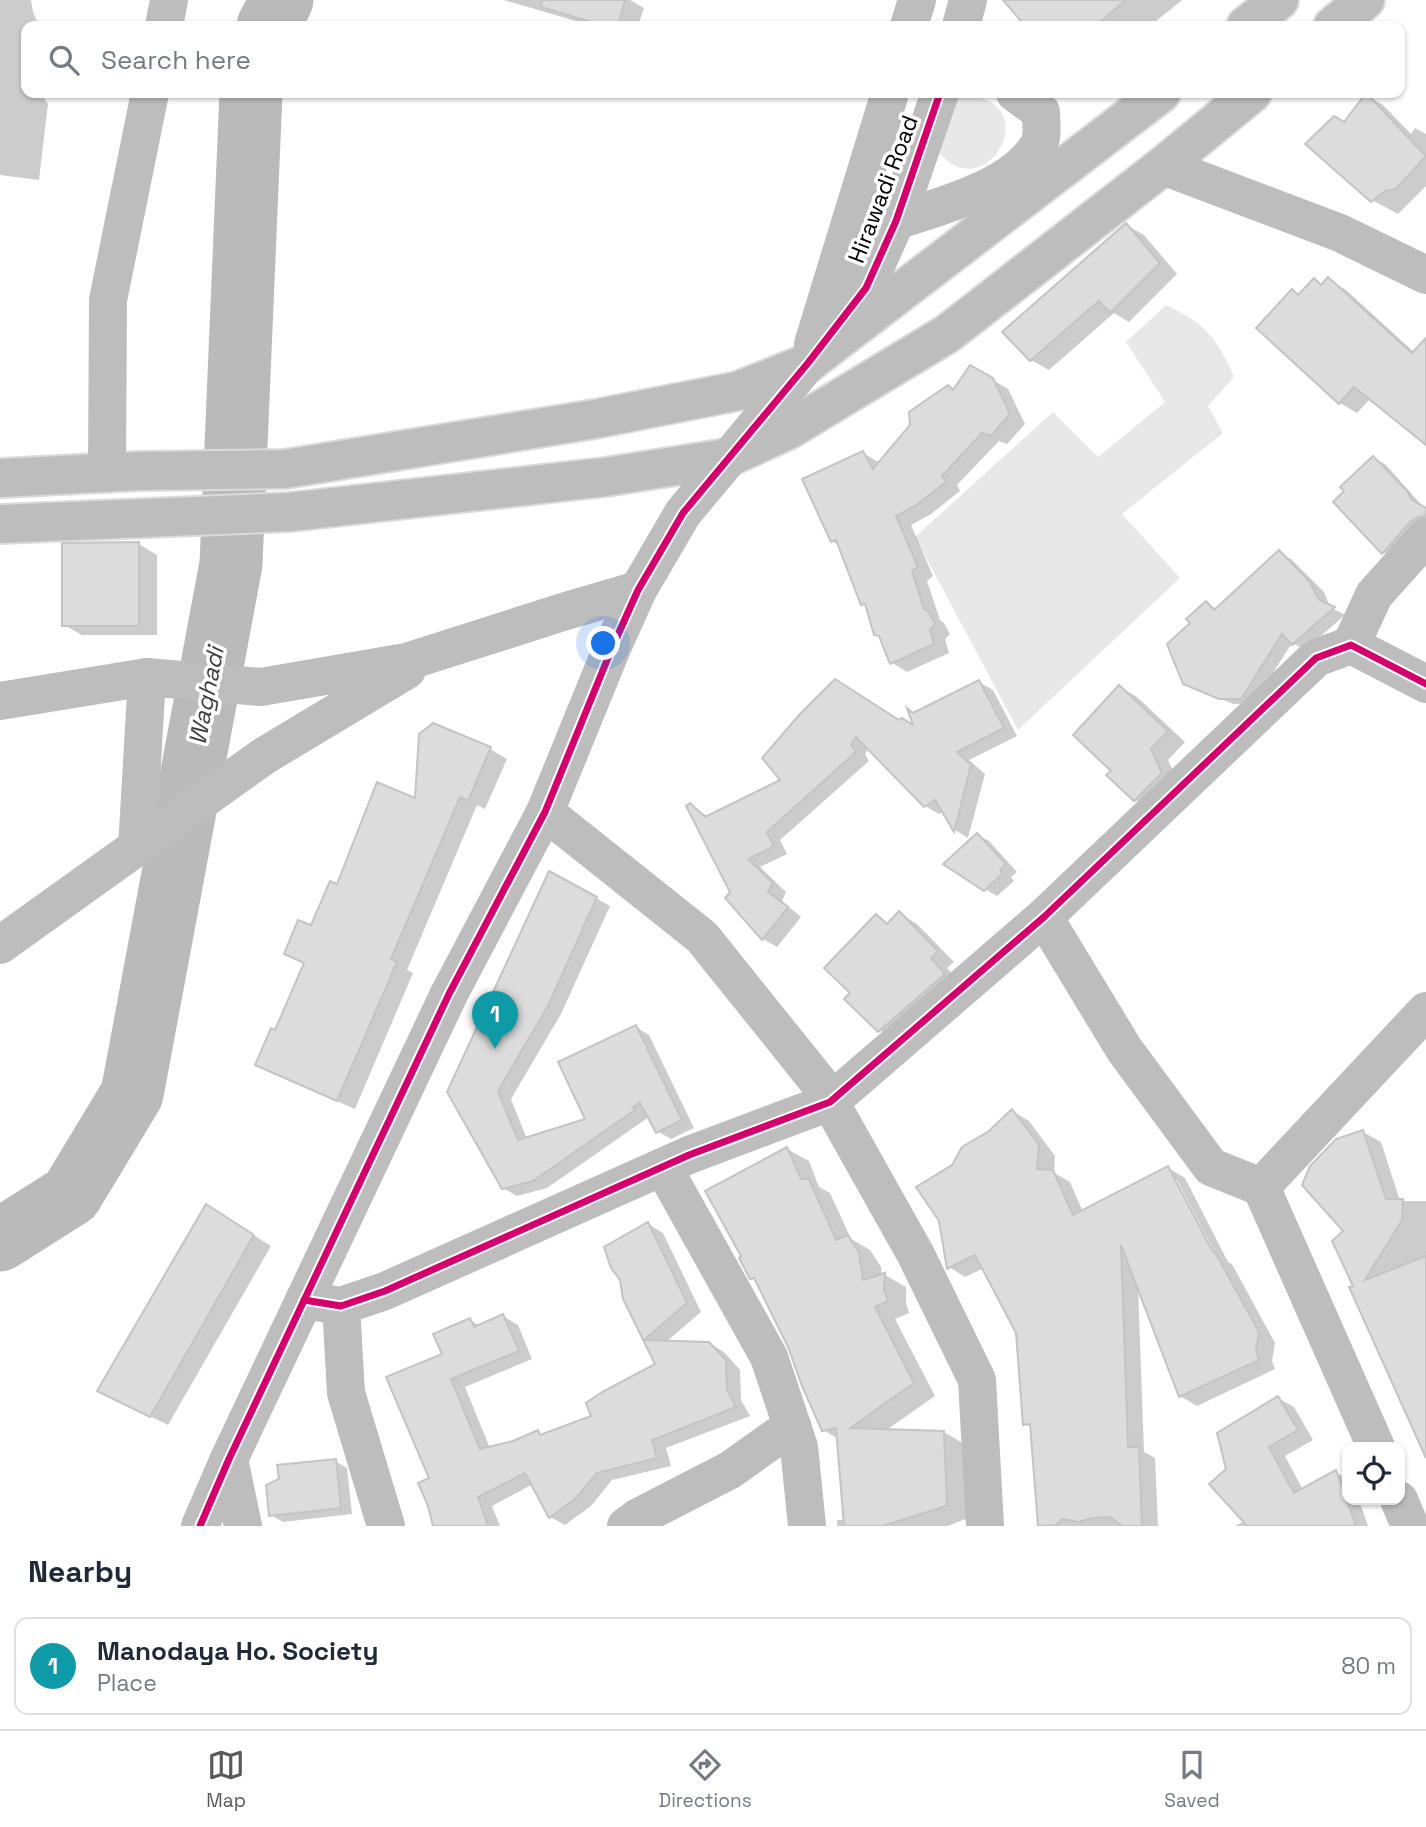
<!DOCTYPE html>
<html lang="en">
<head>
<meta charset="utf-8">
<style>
	body { margin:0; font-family:"Space Grotesk",sans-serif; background:#f2f2f3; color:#1f2937 }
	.controls { position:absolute; right:21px; bottom:21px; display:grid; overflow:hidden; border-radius:14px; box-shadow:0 2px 5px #0004 }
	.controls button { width:63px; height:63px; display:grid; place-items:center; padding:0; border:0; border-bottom:2px solid #e0e1e3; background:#fff; color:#1f2937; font:35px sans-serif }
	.you { position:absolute; left:604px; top:644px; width:24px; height:24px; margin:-18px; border:5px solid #fff; border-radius:50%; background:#1a73e8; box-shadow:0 0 0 10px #1a73e833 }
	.badge { display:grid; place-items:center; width:46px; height:46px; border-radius:50%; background:#595959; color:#fff; font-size:23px; font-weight:700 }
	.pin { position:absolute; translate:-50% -58px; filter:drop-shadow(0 2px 4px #0008) }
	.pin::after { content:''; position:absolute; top:37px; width:24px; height:21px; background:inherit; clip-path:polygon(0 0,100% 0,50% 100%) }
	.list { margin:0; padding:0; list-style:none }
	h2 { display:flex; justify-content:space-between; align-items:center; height:91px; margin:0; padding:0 28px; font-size:30px }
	h2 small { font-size:23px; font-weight:400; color:#747a83 }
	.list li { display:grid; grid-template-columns:46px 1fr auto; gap:21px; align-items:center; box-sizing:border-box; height:98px; margin:0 14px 14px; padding:0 14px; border:2px solid #e0e1e3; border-radius:14px }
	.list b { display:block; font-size:26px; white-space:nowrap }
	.list p { margin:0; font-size:23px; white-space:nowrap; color:#747a83 }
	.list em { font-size:23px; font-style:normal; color:#747a83 }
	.icon { flex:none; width:38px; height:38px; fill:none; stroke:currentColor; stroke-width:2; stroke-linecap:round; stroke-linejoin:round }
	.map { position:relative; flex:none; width:1426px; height:1526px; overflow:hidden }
	.search { position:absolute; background:#fff; box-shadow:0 2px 5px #0004; left:21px; right:21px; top:21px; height:77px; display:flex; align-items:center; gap:18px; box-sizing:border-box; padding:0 24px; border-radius:14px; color:#747a83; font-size:26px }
	.sheet { height:203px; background:#fff }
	nav { display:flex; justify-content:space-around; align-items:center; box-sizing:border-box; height:98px; border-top:2px solid #e0e1e3; background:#fff; font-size:19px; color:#747a83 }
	nav a { display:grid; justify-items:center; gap:4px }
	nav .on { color:#595959 }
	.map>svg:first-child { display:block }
	.green { fill:#e8e8e8 }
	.shadow { fill:#0003; fill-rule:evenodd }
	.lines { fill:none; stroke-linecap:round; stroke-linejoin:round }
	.river { stroke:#bababa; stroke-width:63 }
	.building { fill:#dcdcdc; stroke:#c4c4c4; stroke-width:2 }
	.major-casing { stroke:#dbdbdb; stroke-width:42 }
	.minor { stroke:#bdbdbd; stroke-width:38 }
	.major { stroke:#bdbdbd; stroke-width:38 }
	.cycleway-casing { stroke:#fff; stroke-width:11 }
	.cycleway { stroke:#d6006c; stroke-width:7 }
	.labels { text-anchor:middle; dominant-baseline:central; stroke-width:7; stroke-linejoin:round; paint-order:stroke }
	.street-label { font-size:23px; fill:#000; stroke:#fff }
	.water-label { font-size:24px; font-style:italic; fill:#3e3e3e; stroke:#fff }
</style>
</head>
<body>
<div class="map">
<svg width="1426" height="1526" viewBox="0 0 1426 1526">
	<rect width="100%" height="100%" fill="#fff"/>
	<g class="green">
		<path d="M966,95C1050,103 981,214 936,148L950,100Z"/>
		<path d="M1166,305C1204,322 1218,339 1234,377L1208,406L1223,433L1122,514L1180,578L1018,730L915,537L1053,412L1098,457L1165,402L1126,342Z"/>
	</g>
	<g class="shadow">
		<path d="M0,0H31L33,12L39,26H26V68L24,69L26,73V93H40L48,104L39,180L0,175Z"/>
		<path d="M504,0H630L644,8L638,26H593Z"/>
		<path d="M1017,0H1182L1150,26H1027L1014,11Z"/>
		<path d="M1366,95L1383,105L1411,134L1415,128L1426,134V186L1398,214L1372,200L1345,124Z"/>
		<path d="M1126,225L1144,235L1177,274L1129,322L1114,313L1049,370L1031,360Z"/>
		<path d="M1328,280L1346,290L1415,353L1426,354V440L1371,398L1357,413L1340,403L1300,296L1314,281L1323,285Z"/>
		<path d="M971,367L1008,389L1025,424L1007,444L999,441L957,485L960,491L931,514L911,525L933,576L927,581L940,620L944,623L950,634L945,639L949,653L907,672L891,662L882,638L875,634L867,607L862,604L840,546L832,541L863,453L880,463L954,391Z"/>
		<path d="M1373,458L1385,464L1426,510V526L1394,559L1383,552Z"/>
		<path d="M139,544L157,555V635H82L64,625Z"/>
		<path d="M1279,553L1291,559L1324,592L1330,607L1345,615L1305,650L1292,643L1253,704H1233L1184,683L1193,623L1206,603L1217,609Z"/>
		<path d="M979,682L993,690L1017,736L969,760L985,774L968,838L955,830L943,811L939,814L925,806L869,748L865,754L869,761L780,840L787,854L760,867L786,892L782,901L801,917L777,947L763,939L727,898L732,892L690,805L709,817L783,781L764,758L900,722L917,729L915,714Z"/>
		<path d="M1120,687L1137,697L1185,742L1168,760L1179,784L1153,810L1135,800L1113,771Z"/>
		<path d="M490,749L507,759L485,809L477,805L407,970L413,973L355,1109L274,1074L257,1065L276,1032L305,964L286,953L312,927L338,886L416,801Z"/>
		<path d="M977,835L989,841L1017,872L1011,877L1014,881L997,896L985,889Z"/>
		<path d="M596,898L610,906L561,1014L511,1099L527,1139L587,1120L636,1027L649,1035L694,1128L671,1139L657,1131L649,1117L547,1188L517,1196L503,1188L449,1092Z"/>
		<path d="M900,914L917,924L954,962L947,968L962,984L897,1041L879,1030L876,916L890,924Z"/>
		<path d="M1012,1111L1029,1121L1055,1156L1054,1173L1070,1182L1083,1212L1168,1168L1185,1178L1228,1262L1232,1264L1275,1343L1272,1361L1275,1369L1197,1406L1180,1396L1138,1288L1144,1452L1155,1458L1158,1526H1039L1032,1428L1025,1424L1018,1333L984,1268L965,1277L949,1267L953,1166ZM1173,1180H1177L1218,1259L1215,1261Z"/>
		<path d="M1363,1132L1381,1142L1400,1201H1426V1431L1355,1286L1346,1231Z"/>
		<path d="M787,1149L809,1161L819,1187L830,1193L851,1239L870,1250L881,1267L882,1276L885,1275L906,1287V1303L909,1313L895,1319L935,1396L885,1431L944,1432L966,1445L968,1518L948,1526H837V1520H845L839,1439L823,1430L790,1346L757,1281L752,1278Z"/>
		<path d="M224,1216L271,1246L168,1425L117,1400Z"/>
		<path d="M648,1224L663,1233L701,1312L666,1342L709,1343L724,1352L740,1370L741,1400L750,1416L666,1448L671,1466L612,1480L591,1506L565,1525L550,1517L533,1484L492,1506L500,1526H435L432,1479L444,1355L470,1320L480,1326L503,1316L518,1325L532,1359L465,1387L490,1448L513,1443L538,1432L544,1436L593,1417L657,1365L625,1299Z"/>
		<path d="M1278,1398L1294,1407L1313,1440L1285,1456L1303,1490L1336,1472L1347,1479V1500H1359L1368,1526H1235L1245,1521L1228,1469Z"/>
		<path d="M335,1461L347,1468L352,1514L283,1522L271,1515Z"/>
	</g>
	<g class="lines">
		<g class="river">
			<path d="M268,26L282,0"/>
			<path d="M0,1240L71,1195L132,1094L231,564L251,93"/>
		</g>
	</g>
	<g class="building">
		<path d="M542,0H625L618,26H605L541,7Z"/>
		<path d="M1003,0H1126L1095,26H1025Z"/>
		<path d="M1366,93L1426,156L1396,189L1385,191L1371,202L1305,144L1334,116L1344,122Z"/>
		<path d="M1126,223L1160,263L1110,313L1099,301L1030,361L1002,332Z"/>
		<path d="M1328,277L1412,353L1426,338V445L1354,387L1339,404L1256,328L1292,289L1298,295L1314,278L1321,285Z"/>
		<path d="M970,365L993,378L1010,414L991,436L982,433L942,476L946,482L915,506L896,516L918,567L912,571L924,609L929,612L935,624L930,629L934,644L890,664L879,636L874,635L865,604L861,605L836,540L831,542L802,479L863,451L873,469L910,425L909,412L948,385L953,390Z"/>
		<path d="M1373,456L1408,492L1411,499L1426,508V516L1419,517L1410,522L1382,554L1333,502L1344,491L1340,487Z"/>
		<path d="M139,542V626H62V543Z"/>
		<path d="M1279,550L1310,582L1319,600L1335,607L1292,645L1282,634L1241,699H1219L1183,684L1167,644L1190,623L1186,619L1206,601L1214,610Z"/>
		<path d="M835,679L899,720L902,718L913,725L907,708L913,713L979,680L1004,728L957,752L971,765L954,832L935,800L924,807L856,737L851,745L856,752L767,832L774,846L748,859L773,883L768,892L788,907L762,940L725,898L730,892L686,806L690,803L705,817L780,780L762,758L800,714Z"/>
		<path d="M1119,685L1168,731L1151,749L1162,773L1134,801L1106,775L1111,771L1073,735Z"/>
		<path d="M433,723L491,747L468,801L460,797L391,959L397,962L337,1101L255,1065L271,1028L275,1030L304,963L284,954L298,920L311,925L330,881L337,884L377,782L415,798L419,734Z"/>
		<path d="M977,833L1006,864L1000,870L1003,873L984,891L943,864Z"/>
		<path d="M549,871L597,897L548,1006L498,1091L518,1140L585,1119L558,1062L636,1025L682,1120L656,1133L640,1103L633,1107L635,1110L533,1181L502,1189L447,1092Z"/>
		<path d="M899,911L938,951L931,958L945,974L878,1032L844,999L850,993L824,968L876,914L887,924Z"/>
		<path d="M1012,1109L1039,1145L1037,1169L1053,1170L1073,1215L1168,1166L1213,1252H1215L1259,1332L1256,1350L1259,1360L1179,1397L1121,1245L1128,1447H1139L1142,1526H1123L1109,1517L1092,1518L1079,1522L1062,1519L1056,1525L1038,1526L1030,1424L1023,1425L1016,1333L975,1255L947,1269L939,1221L916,1187L952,1165L962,1147L989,1131Z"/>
		<path d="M1363,1130L1386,1199H1403L1402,1220L1365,1280L1426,1256V1458L1349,1287L1353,1286L1332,1241L1343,1231L1302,1185L1310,1166L1336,1139Z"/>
		<path d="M787,1147L801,1179H809L836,1240L848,1235L859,1253L863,1280L885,1273L884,1290L888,1301L875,1307L914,1383L850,1428L944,1431L947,1506L882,1526H844L836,1428L822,1431L802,1386L788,1347L754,1278L750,1279L739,1258L741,1256L705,1191Z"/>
		<path d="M206,1204L254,1235L150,1417L97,1391Z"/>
		<path d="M648,1222L687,1303L644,1340L709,1342L726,1360L727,1390L736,1407L652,1440L657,1458L597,1473L576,1498L549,1518L525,1473L478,1497L488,1526H433L428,1506L418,1483L429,1478L386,1377L442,1354L433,1334L470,1318L474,1327L503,1314L519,1351L451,1379L480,1449L513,1441L538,1430L540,1435L591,1416L586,1403L602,1392L655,1364L623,1299L620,1280L611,1268L604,1247Z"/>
		<path d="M1278,1396L1298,1430L1269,1447L1294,1493L1336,1470L1356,1526H1247L1209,1484L1226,1469L1217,1433Z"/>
		<path d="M336,1459L341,1508L269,1516L266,1485L279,1479L277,1465Z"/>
	</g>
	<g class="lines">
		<defs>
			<g id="major">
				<path d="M1246,26L1279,0"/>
				<path d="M1333,26L1365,0"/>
				<path d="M0,478L140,471L285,469L595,419L738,391L808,363L1161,93"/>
				<path d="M0,524L290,512L605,477L727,458L788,430L947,334L1163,166L1252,93"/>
			</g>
		</defs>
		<use href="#major" class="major-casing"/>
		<g class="minor">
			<path d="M164,26L169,0"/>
			<path d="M909,26L917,0"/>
			<path d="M961,26L968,0"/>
			<path d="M1163,166L1340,233L1426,275"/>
			<path d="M896,221C940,206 1015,188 1039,144C1043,136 1041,121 1041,112L1015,93"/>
			<path d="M813,344L890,93"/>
			<path d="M107,473L108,300L150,93"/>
			<path d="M1351,645L1374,595L1426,537"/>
			<path d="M0,701L147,677L261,687L406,662L566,611L638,590"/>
			<path d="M545,812L702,937L820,1084L916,1255L977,1380L985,1526"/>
			<path d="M137,848L147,677"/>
			<path d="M1044,917L1124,1049L1211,1167L1261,1187"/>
			<path d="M0,945L264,756L407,670"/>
			<path d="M663,1167L769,1357L799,1447L807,1526"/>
			<path d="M304,1300L341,1306L385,1291L689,1155L830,1102L1044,917L1316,658L1351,645L1426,684"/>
			<path d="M341,1306L346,1393L386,1526"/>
			<path d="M1376,1447L1261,1187L1426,1011"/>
			<path d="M229,1459L243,1526"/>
			<path d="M1399,1500L1410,1526"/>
			<path d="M200,1526L229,1459L449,994L545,812L612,648L638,590L683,513L808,363L866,288L896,221L940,93"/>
			<path d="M626,1526L637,1518L730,1470L792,1426"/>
		</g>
		<use href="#major" class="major"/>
		<defs>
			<g id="cycleway">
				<path d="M304,1300L341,1306L385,1291L689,1155L830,1102L1044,917L1316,658L1351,645L1426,684"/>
				<path d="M200,1526L229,1459L449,994L545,812L612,648L638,590L683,513L808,363L866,288L896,221L940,93"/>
			</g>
		</defs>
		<use href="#cycleway" class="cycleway-casing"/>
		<use href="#cycleway" class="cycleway"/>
	</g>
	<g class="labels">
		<g class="street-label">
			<text transform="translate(883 189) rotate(-69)">Hirawadi Road</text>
		</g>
		<g class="water-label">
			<text transform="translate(206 696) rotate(-79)">Waghadi</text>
		</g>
	</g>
</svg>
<div class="controls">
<button><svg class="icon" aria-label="locate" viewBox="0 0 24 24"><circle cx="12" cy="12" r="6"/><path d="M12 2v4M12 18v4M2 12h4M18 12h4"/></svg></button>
</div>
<div class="you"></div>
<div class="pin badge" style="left:495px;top:1049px;background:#0f9aa8">1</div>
<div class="search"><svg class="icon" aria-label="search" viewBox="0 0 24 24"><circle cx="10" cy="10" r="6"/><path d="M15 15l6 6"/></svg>Search here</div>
</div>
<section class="sheet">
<h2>Nearby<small></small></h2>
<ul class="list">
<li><span class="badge" style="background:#0f9aa8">1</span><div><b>Manodaya Ho. Society</b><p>Place</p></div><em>80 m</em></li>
</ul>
</section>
<nav>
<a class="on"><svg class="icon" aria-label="map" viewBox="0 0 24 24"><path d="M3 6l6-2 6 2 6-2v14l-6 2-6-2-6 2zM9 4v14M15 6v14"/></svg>Map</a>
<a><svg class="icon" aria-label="directions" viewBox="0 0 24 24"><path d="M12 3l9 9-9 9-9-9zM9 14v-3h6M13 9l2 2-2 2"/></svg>Directions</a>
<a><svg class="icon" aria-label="saved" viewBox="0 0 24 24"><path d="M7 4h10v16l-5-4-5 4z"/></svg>Saved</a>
</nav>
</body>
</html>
